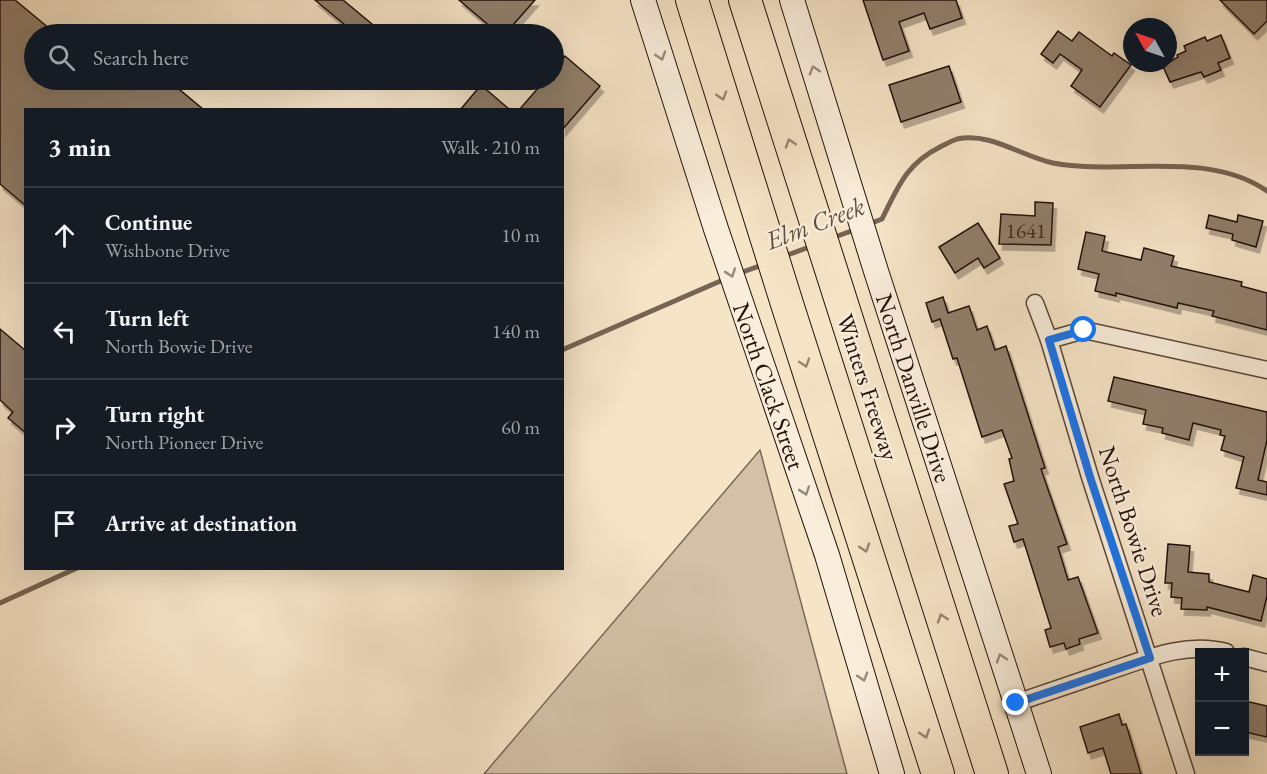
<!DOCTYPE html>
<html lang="en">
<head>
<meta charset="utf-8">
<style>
	body { margin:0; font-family:"EB Garamond",serif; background:#20242c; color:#f1f3f6 }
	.controls { position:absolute; right:18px; bottom:18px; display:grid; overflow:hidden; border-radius:0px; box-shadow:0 6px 24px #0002 }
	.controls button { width:54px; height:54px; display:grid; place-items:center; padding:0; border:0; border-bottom:2px solid #363941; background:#171b24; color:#f1f3f6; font:30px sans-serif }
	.compass { position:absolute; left:1123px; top:18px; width:54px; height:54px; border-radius:50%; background:#171b24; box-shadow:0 6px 24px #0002; rotate:310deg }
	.stop { position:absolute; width:18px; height:18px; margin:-14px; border:4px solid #1a73e8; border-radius:50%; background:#fff }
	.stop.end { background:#1a73e8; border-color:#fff; box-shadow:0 2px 6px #0008 }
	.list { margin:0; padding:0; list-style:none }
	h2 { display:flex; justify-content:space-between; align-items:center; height:78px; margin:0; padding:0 24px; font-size:26px }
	h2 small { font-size:20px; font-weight:400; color:#9ea1a6 }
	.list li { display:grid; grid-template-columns:39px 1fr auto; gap:18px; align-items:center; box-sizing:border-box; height:96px; padding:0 24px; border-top:2px solid #363941 }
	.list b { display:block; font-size:22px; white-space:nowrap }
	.list p { margin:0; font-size:20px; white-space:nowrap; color:#9ea1a6 }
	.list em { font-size:20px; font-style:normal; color:#9ea1a6 }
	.icon { flex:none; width:33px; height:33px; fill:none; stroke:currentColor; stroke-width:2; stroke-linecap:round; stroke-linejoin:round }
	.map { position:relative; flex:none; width:1267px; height:774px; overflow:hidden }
	.search { position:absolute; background:#171b24; box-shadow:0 6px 24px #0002; left:24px; top:24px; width:540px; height:66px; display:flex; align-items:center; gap:15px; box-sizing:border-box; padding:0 21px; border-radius:33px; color:#9ea1a6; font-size:22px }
	.panel { position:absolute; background:#171b24; box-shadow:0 6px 24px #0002; left:24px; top:108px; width:540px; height:462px; border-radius:0px }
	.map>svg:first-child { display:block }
	.green { fill:#d2c0a7; stroke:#7a6858; stroke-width:1.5 }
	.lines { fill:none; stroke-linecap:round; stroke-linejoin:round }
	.stream { stroke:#766454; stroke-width:5 }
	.building { fill:#917f6c; stroke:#231109; stroke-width:1.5; filter:url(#shadow) }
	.street-casing { stroke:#584638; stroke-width:19 }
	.secondary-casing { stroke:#231109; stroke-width:26 }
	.highway-casing { stroke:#231109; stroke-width:34 }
	.street { stroke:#f9eddb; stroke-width:16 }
	.secondary { stroke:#f9eddb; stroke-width:24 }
	.highway { stroke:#f6e4c7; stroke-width:32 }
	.oneway { stroke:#998a7c }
	.oneway2 { stroke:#978572 }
	.route { stroke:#1a73e8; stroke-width:8 }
	.labels { text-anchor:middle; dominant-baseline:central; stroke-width:5; stroke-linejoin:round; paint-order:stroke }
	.number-label { font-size:21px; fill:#3e2c22 }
	.street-label { font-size:24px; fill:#231109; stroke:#f9eddb }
	.water-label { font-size:26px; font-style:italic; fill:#625041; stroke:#f9eddb }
</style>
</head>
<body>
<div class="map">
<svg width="1267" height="774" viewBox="0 0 1267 774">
	<defs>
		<filter id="shadow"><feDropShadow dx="3.5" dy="6" stdDeviation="0" flood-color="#0004"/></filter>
	</defs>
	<rect width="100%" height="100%" fill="#f6e4c7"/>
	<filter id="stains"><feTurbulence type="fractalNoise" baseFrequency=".00333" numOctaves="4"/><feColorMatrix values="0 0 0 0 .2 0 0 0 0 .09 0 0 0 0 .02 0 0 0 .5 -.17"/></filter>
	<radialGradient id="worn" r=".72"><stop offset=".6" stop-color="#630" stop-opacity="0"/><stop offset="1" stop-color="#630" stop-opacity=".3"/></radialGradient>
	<path class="green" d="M760,450L847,774H484Z"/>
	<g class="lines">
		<g class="stream">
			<path d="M869,224L882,219C898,187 906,164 940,147C946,144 951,141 957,139C991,132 1020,156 1053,163C1121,176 1206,149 1267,191"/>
			<path d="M832,238L857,229"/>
			<path d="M782,257L812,246"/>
			<path d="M737,274L765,264"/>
			<path d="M562,350L725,279"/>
			<path d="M0,603L77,568"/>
		</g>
	</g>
	<g class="building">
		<path d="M0,0H15L56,34H34V80H168L204,110H26V206L0,184Z"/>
		<path d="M315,0H343L384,34H356Z"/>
		<path d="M459,0H535L505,34H499Z"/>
		<path d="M863,0H956L962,18L930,29L924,13L899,22L909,51L883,60Z"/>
		<path d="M1220,0H1267V21L1254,34Z"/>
		<path d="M1058,31L1072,41L1079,32L1112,56L1114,53L1131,65L1100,107L1071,86L1082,70L1060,54L1053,63L1041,54Z"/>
		<path d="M1221,35L1230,58L1218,63L1221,70L1204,77L1201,72L1170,82L1162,64L1168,63L1178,57L1177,55L1186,51L1184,46L1205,37L1207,41Z"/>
		<path d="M565,56L600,86L562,130V110H519L545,80H554V70Z"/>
		<path d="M949,66L961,102L901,122L889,85Z"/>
		<path d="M481,85L510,110H460Z"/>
		<path d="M1035,202L1053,203L1051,245L999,244L1001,214L1035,216Z"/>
		<path d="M1209,215L1237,222L1238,215L1263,221L1256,247L1232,240L1233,234L1206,228Z"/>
		<path d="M978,223L1000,258L984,268L978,258L955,273L939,247Z"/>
		<path d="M1086,232L1105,236L1102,251L1141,260L1144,248L1174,256L1171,266L1242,282L1241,286L1267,293V330L1212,316L1214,311L1178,303L1177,308L1116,293V296L1095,291L1099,274L1078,269Z"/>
		<path d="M943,297L948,313L969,306L977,330L987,326L995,350L1006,346L1045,468L1041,469L1067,544L1058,547L1068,580L1078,577L1098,633L1079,639L1080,644L1066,649L1064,643L1050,647L1045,630L1051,628L1023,539L1014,542L1009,526L1018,524L1004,484L1014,481L1009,459L1012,458L1002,430L982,437L957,358L953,359L940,319L932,322L926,303Z"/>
		<path d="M0,329L26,351V433L8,418L13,412L0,400Z"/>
		<path d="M1114,377L1267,412V440L1258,480L1267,482V495L1236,488L1244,457L1221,450L1225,436L1220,435L1221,430L1193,423L1189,440L1162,433L1163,428L1143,424L1146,410L1108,401Z"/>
		<path d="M1168,544L1190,546L1188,572L1209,574V582L1249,592L1253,575L1267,579V596L1261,621L1207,607V610L1181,609L1182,598L1171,597L1172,583H1165Z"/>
		<path d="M1245,701L1267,706V737L1245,732Z"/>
		<path d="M1119,714L1122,725L1126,724L1141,774H1111L1103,748L1088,753L1080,727Z"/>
	</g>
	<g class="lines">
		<defs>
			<g id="street">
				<path d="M1035,303L1049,340L1090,477L1186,774"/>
				<path d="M1049,340L1084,330L1267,370"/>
				<path d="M1244,657L1267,663"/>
				<path d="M1016,703C1045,693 1075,683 1104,673C1143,660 1185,641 1226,652"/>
			</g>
			<g id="secondary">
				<path d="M643,0L716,229L827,555L892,774"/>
				<path d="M792,0L876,271L1039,774"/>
			</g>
			<g id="highway">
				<path d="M692,0L788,307L938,774"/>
				<path d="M745,0L992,774"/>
			</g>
		</defs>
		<use href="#street" class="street-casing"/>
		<use href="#secondary" class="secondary-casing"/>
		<use href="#highway" class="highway-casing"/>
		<use href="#street" class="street"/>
		<use href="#secondary" class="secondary"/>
		<use href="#highway" class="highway"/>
	</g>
	<defs><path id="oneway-chevron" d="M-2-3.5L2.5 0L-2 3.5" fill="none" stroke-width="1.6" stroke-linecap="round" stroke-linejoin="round" transform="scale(1.5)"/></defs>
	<g class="oneway">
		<use href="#oneway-chevron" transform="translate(661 56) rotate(72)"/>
		<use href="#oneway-chevron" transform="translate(814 70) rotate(-107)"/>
		<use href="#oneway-chevron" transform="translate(731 273) rotate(71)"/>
		<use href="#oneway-chevron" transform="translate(805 491) rotate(71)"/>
		<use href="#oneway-chevron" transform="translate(1001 658) rotate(-108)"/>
		<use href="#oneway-chevron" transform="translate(863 677) rotate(73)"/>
	</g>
	<g class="oneway2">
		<use href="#oneway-chevron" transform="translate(722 96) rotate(73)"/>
		<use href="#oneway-chevron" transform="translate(790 143) rotate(-107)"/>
		<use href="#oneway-chevron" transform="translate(805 363) rotate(72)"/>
		<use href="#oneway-chevron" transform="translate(865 548) rotate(72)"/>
		<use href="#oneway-chevron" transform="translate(942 618) rotate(-108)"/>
		<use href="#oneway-chevron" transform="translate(925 734) rotate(72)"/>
	</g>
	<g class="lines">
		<path class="route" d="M1016,703L1150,658L1090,477L1049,340L1084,330"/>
	</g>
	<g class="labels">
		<g class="number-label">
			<text x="1026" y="230">1641</text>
		</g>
		<g class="street-label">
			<text transform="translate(769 386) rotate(71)">North Clack Street</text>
			<text transform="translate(868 387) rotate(72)">Winters Freeway</text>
			<text transform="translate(914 388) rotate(72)">North Danville Drive</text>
			<text transform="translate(1134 531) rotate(72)">North Bowie Drive</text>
		</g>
		<g class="water-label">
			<text transform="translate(815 223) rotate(-21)">Elm Creek</text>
		</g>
	</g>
	<rect width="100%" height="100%" filter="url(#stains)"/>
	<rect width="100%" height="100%" fill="url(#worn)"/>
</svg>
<div class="controls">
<button>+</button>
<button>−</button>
</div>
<svg class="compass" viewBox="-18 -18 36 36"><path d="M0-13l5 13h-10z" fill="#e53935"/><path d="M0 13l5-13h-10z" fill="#9ea1a6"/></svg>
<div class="stop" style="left:1084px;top:330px"></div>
<div class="stop end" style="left:1016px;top:703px"></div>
<div class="search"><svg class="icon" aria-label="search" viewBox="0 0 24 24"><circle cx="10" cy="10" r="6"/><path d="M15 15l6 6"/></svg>Search here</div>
<section class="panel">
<h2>3 min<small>Walk · 210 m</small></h2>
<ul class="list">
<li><svg class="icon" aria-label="ahead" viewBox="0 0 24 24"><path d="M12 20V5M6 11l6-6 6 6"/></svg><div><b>Continue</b><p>Wishbone Drive</p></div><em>10 m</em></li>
<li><svg class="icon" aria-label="left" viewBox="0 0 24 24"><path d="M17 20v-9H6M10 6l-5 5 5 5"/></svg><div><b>Turn left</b><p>North Bowie Drive</p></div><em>140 m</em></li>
<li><svg class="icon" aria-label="right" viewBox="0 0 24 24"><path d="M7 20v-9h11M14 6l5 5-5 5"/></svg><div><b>Turn right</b><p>North Pioneer Drive</p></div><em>60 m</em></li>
<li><svg class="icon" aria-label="arrive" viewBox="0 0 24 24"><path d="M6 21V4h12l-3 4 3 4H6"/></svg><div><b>Arrive at destination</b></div></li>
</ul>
</section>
</div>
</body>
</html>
